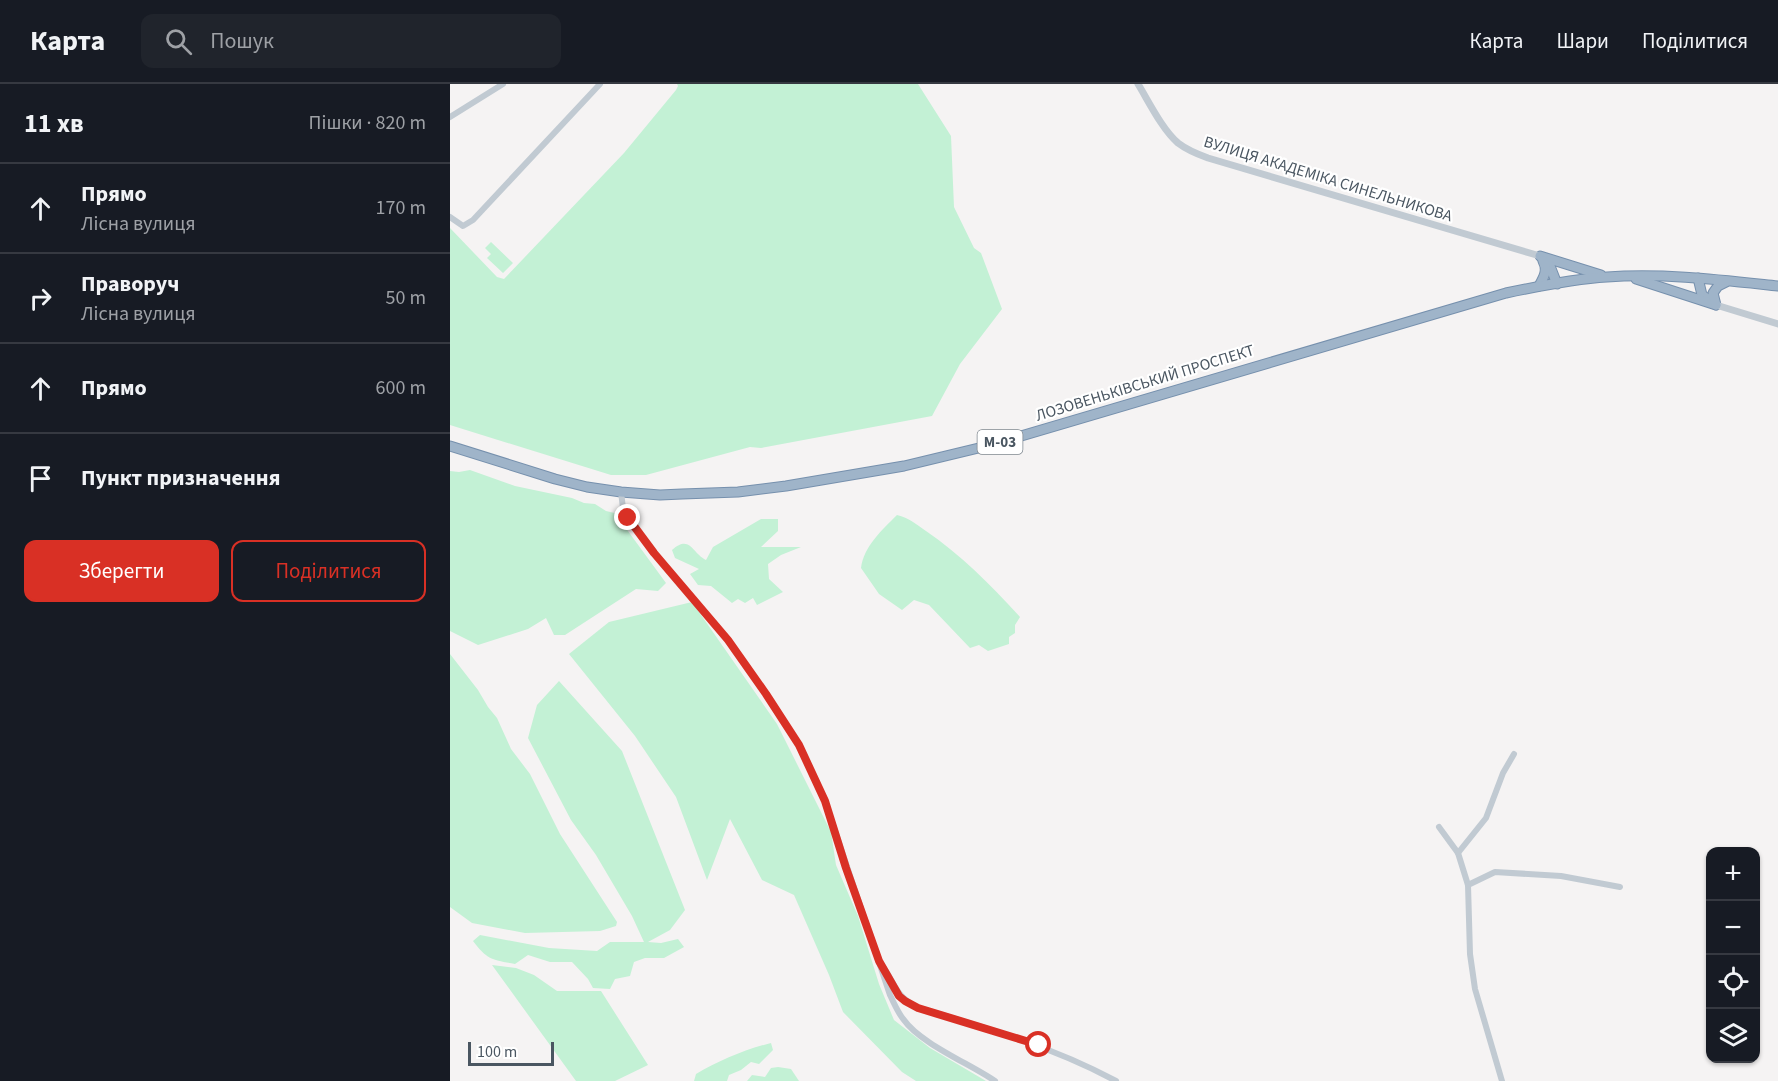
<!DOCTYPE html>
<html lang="uk">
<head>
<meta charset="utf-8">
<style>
	body { margin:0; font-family:"Source Sans 3",sans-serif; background:#20242c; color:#f1f3f6 }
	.controls { position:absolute; right:18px; bottom:18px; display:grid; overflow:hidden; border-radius:12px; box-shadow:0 2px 4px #0004 }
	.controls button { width:54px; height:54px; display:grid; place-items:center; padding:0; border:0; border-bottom:2px solid #363941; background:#171b24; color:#f1f3f6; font:30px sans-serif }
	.scale { position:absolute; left:18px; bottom:15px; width:86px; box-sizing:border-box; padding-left:6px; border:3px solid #4a5661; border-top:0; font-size:16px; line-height:21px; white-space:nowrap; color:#4a5661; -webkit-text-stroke:4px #fff; paint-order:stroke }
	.stop { position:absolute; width:18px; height:18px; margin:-14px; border:4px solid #d93025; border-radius:50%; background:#fff }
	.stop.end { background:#d93025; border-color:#fff; box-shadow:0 2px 6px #0008 }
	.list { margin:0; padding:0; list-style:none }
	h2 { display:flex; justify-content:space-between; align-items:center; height:78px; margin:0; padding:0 24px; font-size:26px }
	h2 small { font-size:20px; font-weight:400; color:#9ea1a6 }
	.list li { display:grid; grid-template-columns:39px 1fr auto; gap:18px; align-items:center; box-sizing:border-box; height:90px; padding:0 24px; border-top:2px solid #363941 }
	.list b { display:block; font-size:22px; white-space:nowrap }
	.list p { margin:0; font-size:20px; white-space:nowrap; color:#9ea1a6 }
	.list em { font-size:20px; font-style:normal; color:#9ea1a6 }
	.actions { display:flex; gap:12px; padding:18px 24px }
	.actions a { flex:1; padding:14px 0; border:2px solid #d93025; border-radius:12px; text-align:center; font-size:21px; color:#d93025 }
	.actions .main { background:#d93025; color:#fff }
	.icon { flex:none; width:33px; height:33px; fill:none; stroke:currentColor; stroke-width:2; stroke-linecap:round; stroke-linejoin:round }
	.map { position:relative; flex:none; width:1328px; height:997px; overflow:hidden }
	header { display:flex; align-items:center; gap:36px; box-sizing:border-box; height:84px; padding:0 30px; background:#171b24; border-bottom:2px solid #363941 }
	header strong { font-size:28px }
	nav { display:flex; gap:33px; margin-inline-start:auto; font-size:21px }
	.search { width:420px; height:54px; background:#20242c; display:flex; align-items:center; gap:15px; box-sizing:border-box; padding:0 21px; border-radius:12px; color:#9ea1a6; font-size:22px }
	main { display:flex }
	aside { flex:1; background:#171b24 }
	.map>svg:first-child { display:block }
	.green { fill:#c3f1d5 }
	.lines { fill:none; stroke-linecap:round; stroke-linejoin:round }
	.trunk-casing { stroke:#7690ad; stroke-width:11 }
	.minor { stroke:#c1cad2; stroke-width:6 }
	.tertiary { stroke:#c1cad2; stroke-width:7 }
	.trunk { stroke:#9fb4c9; stroke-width:9 }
	.route { stroke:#d93025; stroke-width:8 }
	.labels { text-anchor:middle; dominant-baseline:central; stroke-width:4.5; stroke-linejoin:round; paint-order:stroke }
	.shield { fill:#fff; stroke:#808990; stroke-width:1.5 }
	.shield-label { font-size:15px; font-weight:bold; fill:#4a5661 }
	.street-label { font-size:16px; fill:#4a5661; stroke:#fff }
</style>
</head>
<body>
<header>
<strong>Карта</strong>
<div class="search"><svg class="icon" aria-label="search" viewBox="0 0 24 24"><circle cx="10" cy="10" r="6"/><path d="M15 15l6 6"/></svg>Пошук</div>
<nav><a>Карта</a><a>Шари</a><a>Поділитися</a></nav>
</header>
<main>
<aside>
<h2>11 хв<small>Пішки · 820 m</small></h2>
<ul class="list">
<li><svg class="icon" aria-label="ahead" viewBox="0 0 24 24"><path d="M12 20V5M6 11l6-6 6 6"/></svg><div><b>Прямо</b><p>Лісна вулиця</p></div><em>170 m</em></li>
<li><svg class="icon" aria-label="right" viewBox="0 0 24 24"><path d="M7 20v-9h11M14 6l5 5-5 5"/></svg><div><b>Праворуч</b><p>Лісна вулиця</p></div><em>50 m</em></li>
<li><svg class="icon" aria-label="ahead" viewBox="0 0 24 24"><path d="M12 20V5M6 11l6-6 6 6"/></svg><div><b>Прямо</b></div><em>600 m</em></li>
<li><svg class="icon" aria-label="arrive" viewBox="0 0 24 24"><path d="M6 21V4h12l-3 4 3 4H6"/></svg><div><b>Пункт призначення</b></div></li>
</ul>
<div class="actions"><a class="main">Зберегти</a><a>Поділитися</a></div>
</aside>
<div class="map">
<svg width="1328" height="997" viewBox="0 0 1328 997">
	<rect width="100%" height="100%" fill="#f5f3f3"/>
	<g class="green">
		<path d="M227,0H468L501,52L504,123L524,164L531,169L552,225L510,280L482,332L311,364L300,363L196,391H161L0,341V144L47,193L54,195L174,69L226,6L228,2Z"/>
		<path d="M41,158L63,179L53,189L37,174L41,170L35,164Z"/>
		<path d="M20,386L65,402L122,414L134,419L145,420L156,427L169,430L175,443L216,499L208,507L186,505L115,551H104L96,534L78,545L28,561L0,547V387L9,388Z"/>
		<path d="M447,431C459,434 466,440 476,447C511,471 542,502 570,533L565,541V549L559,553V560L538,567L529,561L520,564L479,521L464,516L452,526L429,510L411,484C414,462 432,446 447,431Z"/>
		<path d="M311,435H328V447L311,463H351L331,471L318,480L319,495L333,508L307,521L303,514L295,519L288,515L282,519L261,502L248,501L240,490L249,485L225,474L222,466C240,450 242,469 256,476L263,463Z"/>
		<path d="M242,518L327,640L381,748L386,781L408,832L429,900L444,936L480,964L536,997H466L452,988L393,928L379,891L344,811L312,796L280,735L257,796L226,713L185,652L119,570L159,538Z"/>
		<path d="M0,570L28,606L38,623L47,634L61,665L80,690L110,750L167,838L166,842L150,847L75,849L22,839L0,823Z"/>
		<path d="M109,597L172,667L235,826L220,846L198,858L211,859L228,855L234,863L214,874H195L184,878L180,892L165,895L160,905L143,904L138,895L122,878H100L78,871L65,880C43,876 37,876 23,857L30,851L99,864L147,867L160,858H194L182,832L146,771L121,736L78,654L87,621Z"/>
		<path d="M42,881L66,884L84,891L107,907H151L198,981L165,997H126Z"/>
		<path d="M321,959L323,966L309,980L301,978L291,986L279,991L277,997H244L246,990C268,977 296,965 321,959Z"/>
		<path d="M328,983L341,985L349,997H297L302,991L315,993L321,984Z"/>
	</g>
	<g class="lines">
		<defs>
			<g id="trunk">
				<path d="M1090,172L1151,191"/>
				<path d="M1092,174L1100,182L1107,200"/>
				<path d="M1248,194L1252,211L1262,218"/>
				<path d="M1186,195L1266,221"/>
				<path d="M1089,202C1094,193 1098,186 1093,177"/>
				<path d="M1266,221L1263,209L1268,202L1276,198"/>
				<path d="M0,362L105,395L137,403L171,408L210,411L232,410L288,408L336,402L454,382L537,362L1056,209C1089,202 1123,195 1157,193C1214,189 1271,196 1328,202"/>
			</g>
		</defs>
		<use href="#trunk" class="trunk-casing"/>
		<g class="minor">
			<path d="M0,33L53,0"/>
			<path d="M0,133L13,142L23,136L150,0"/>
			<path d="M171,408L173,424L178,434L204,469L278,556L316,610L349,661L375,717L440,911C444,919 448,929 454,936C470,959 520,980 545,997"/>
			<path d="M989,743L1008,769L1018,801L1020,870L1025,905L1052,997"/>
			<path d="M1008,769L1036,734L1053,689L1064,670"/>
			<path d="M1018,801L1045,788L1111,792L1170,803"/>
			<path d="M431,880C447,901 443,910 468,924C537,944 603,963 666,997"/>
		</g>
		<g class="tertiary">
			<path d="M688,0C699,18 712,45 728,59C737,66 747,70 758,74L1090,172"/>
			<path d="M1266,221L1328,240"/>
		</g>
		<use href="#trunk" class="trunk"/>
	</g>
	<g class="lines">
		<path class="route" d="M178,434L204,469L278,556L316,610L349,661L375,717L396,784L429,877L449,912L455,917L468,924L589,961"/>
	</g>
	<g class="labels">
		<rect class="shield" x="527.5" y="346" width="45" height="24" rx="4.5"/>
		<g class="shield-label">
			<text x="550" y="358">М-03</text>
		</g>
		<g class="street-label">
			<text transform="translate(878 95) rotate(17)">ВУЛИЦЯ АКАДЕМІКА СИНЕЛЬНИКОВА</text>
			<text transform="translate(695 299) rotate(-17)">ЛОЗОВЕНЬКІВСЬКИЙ ПРОСПЕКТ</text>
		</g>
	</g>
</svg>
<div class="controls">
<button>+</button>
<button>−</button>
<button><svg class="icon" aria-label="locate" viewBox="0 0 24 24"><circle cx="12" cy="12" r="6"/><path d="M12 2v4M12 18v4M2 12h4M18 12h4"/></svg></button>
<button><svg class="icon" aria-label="layers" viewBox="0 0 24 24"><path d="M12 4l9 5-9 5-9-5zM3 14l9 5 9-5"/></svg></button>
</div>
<div class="scale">100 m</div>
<div class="stop" style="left:589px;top:961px"></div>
<div class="stop end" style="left:178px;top:434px"></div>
</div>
</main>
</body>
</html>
